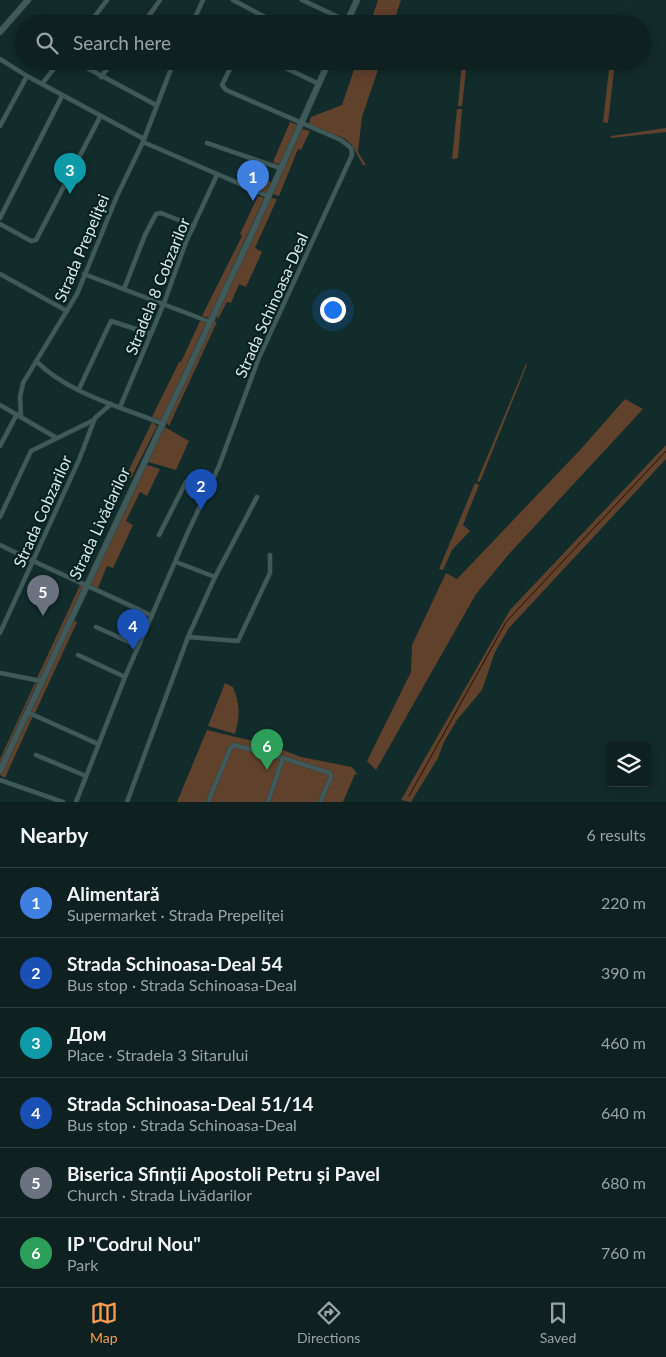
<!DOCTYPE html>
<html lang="en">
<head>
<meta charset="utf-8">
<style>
	body { margin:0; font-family:Lato,sans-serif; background:#1c2d2d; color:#f1f3f6 }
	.controls { position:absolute; right:15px; bottom:15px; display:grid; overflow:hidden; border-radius:5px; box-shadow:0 2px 12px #0003 }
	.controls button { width:45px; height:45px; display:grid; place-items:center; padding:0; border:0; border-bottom:1px solid #2e3e3e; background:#0e2020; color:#f1f3f6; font:25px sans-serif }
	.you { position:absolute; left:332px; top:309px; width:18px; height:18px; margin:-12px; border:4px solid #fff; border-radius:50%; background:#1a73e8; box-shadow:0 0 0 8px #1a73e833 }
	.badge { display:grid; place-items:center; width:32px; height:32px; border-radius:50%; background:#fc9d53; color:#fff; font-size:16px; font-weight:700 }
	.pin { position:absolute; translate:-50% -41px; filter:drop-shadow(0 1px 2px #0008) }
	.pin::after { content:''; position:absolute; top:26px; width:18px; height:15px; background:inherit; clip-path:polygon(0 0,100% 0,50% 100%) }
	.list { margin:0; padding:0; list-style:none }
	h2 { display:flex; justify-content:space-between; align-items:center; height:65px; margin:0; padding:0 20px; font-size:21px }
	h2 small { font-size:16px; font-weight:400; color:#9ba3a5 }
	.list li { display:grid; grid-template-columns:32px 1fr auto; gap:15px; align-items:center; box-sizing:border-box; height:70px; padding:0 20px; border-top:1px solid #2e3e3e }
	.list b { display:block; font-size:19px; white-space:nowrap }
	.list p { margin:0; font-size:16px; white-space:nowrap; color:#9ba3a5 }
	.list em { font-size:16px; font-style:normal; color:#9ba3a5 }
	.icon { flex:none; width:28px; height:28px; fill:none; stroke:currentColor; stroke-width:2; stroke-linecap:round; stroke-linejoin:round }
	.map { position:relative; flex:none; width:666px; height:802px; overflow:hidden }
	.search { position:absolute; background:#0e2020; box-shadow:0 2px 12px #0003; left:15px; right:15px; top:15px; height:55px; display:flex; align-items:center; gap:12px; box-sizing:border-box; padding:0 18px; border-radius:28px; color:#9ba3a5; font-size:19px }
	.sheet { height:485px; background:#0e2020 }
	nav { display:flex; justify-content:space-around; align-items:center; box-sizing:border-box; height:70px; border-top:1px solid #2e3e3e; background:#0e2020; font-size:14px; color:#9ba3a5 }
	nav a { display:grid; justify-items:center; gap:2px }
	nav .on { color:#fc9d53 }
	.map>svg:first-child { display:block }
	.green { fill:#5f412c }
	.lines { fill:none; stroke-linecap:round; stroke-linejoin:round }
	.stream { stroke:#261102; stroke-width:1 }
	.street-casing { stroke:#344646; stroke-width:5 }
	.secondary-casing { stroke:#344646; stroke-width:7 }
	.street { stroke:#405a59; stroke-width:4 }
	.secondary { stroke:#405a59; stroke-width:5.5 }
	.labels { text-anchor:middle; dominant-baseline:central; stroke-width:4.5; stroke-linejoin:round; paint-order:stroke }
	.street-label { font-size:16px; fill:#dae8e8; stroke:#082121 }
</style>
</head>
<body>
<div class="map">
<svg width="666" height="802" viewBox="0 0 666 802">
	<rect width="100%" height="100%" fill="#122b2b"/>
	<g class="green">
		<path d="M378,0H401L393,24H370Z"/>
		<path d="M357,61H381L362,117L358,152L366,165H363L351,144L344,138L308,125L311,117L342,105Z"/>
		<path d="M462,61H467L462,106H458Z"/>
		<path d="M610,61L615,62L608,123L603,122Z"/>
		<path d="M457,109H462L458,158L452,159Z"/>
		<path d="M290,122L298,125L280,165L273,162Z"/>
		<path d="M666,128V132L611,138V136Z"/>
		<path d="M302,129L310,131L301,150L298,149L279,196L273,194Z"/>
		<path d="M256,175L272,183L267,193L252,188Z"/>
		<path d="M258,196L264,198L209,318L202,316L242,236L240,234Z"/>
		<path d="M271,198L277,199L255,248L262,252L246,287L239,284L231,303L227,302L218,319L216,315Z"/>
		<path d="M200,321L206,323L161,420L152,417L179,362H181Z"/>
		<path d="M214,321L217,322L169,426L166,422Z"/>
		<path d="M526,364L527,365L480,482L477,481Z"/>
		<path d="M625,399L643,409L509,554L476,594L376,770L367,761L411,672L412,645L446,573L457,579L580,450Z"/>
		<path d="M152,422L157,426L131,478L126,476Z"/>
		<path d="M163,426L189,441L176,470L145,461Z"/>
		<path d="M666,445V459L509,628L495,652L482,690L457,720L444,742L438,758L411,802L401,800L510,610Z"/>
		<path d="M144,464L160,469L147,496L140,492L126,521L133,525L113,568L107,566L98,588L88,583Z"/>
		<path d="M475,483L479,485L463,525L470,531L452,550L443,570L439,569Z"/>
		<path d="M80,585L83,586L40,679L37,678Z"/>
		<path d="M72,620L77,622L35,713L30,711Z"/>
		<path d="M35,683H37L0,763V759Z"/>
		<path d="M225,683L233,687C240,704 240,716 235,734L208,726Z"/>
		<path d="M28,714L33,716L5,778L0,775Z"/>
		<path d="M207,730L270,745L301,757L352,767L358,775L355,774L343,802H177Z"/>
	</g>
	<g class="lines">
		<path class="stream" d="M409,796L506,622L666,451"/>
		<defs>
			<g id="street">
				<path d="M233,0L278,24"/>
				<path d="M302,0L347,21"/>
				<path d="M89,24L107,0"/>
				<path d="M143,24L160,0"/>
				<path d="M192,24L203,0"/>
				<path d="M0,59L27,76L144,139"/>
				<path d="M74,61L156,105"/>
				<path d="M271,61L319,84"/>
				<path d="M101,77L113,61"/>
				<path d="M42,84L60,61"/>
				<path d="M0,126L27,76"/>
				<path d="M143,142L268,196"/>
				<path d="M207,143L280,168"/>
				<path d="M0,218L62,96"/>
				<path d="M0,224L31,241L36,240L100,117"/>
				<path d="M0,274L67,311"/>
				<path d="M84,274L210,322"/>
				<path d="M124,289L145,235L156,214L161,213L194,226"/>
				<path d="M36,361C68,393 120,407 161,423"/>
				<path d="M79,389L111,321L151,334"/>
				<path d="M0,405L55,437"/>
				<path d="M120,407L164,303L186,242L217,175"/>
				<path d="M21,416L20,397L23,383L77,294L117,196L143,142L174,61"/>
				<path d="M0,446L17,414"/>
				<path d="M0,517L31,451L94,420"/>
				<path d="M159,535L186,482L205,495"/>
				<path d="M0,545C50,570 101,591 152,616"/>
				<path d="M176,562L215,577"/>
				<path d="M96,627L138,646"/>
				<path d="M0,633L79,460L95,418L111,404"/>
				<path d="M188,637L238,641L270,573V555"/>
				<path d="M78,655L125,677"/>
				<path d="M0,673L41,681"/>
				<path d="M27,712L98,744"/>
				<path d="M36,755L86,776"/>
				<path d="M283,758L330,773L331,777L320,802"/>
				<path d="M0,780L63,802"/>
				<path d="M76,802L125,677L188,532L219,466L258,360L352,155L351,148L341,140L226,90L222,85L234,61"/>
				<path d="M127,802L188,637L215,577L257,497"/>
				<path d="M208,802L230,749L234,745L283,758L268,802"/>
			</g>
			<g id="secondary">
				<path d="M346,24L357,0"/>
				<path d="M0,32L28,0"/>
				<path d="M0,771L253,231L329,61"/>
			</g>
		</defs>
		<use href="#street" class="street-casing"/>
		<use href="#secondary" class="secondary-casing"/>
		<use href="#street" class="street"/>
		<use href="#secondary" class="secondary"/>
	</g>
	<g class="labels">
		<g class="street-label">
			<text transform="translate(81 248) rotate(-67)">Strada Prepeliței</text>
			<text transform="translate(157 286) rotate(-68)">Stradela 8 Cobzarilor</text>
			<text transform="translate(271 305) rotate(-66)">Strada Schinoasa-Deal</text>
			<text transform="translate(42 511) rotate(-66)">Strada Cobzarilor</text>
			<text transform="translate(99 523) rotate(-65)">Strada Livădarilor</text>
		</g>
	</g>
</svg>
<div class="controls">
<button><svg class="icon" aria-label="layers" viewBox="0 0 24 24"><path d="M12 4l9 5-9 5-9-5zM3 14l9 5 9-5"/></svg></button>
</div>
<div class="you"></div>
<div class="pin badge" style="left:253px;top:201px;background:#3f7fe0">1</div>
<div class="pin badge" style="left:201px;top:510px;background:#1a4fb4">2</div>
<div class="pin badge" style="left:70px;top:194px;background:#0f9aa8">3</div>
<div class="pin badge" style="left:133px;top:650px;background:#1a4fb4">4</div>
<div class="pin badge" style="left:43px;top:616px;background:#6b7280">5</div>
<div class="pin badge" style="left:267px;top:770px;background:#2e9e5b">6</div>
<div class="search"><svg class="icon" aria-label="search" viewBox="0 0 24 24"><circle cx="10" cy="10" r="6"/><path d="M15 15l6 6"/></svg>Search here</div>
</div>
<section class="sheet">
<h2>Nearby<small>6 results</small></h2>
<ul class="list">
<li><span class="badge" style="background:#3f7fe0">1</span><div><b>Alimentară</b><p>Supermarket · Strada Prepeliței</p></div><em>220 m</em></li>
<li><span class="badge" style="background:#1a4fb4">2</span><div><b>Strada Schinoasa-Deal 54</b><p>Bus stop · Strada Schinoasa-Deal</p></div><em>390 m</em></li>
<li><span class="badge" style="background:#0f9aa8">3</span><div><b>Дом</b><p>Place · Stradela 3 Sitarului</p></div><em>460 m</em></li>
<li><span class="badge" style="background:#1a4fb4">4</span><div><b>Strada Schinoasa-Deal 51/14</b><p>Bus stop · Strada Schinoasa-Deal</p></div><em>640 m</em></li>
<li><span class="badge" style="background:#6b7280">5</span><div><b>Biserica Sfinții Apostoli Petru și Pavel</b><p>Church · Strada Livădarilor</p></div><em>680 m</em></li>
<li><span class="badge" style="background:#2e9e5b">6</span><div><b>IP &quot;Codrul Nou&quot;</b><p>Park</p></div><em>760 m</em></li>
</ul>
</section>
<nav>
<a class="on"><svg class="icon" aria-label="map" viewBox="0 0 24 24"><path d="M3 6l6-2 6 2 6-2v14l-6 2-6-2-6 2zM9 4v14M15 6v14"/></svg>Map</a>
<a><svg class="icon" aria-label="directions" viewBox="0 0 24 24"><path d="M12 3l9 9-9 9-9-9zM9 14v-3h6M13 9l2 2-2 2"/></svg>Directions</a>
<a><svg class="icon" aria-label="saved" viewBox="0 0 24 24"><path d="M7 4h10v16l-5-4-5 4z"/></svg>Saved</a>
</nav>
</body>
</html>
